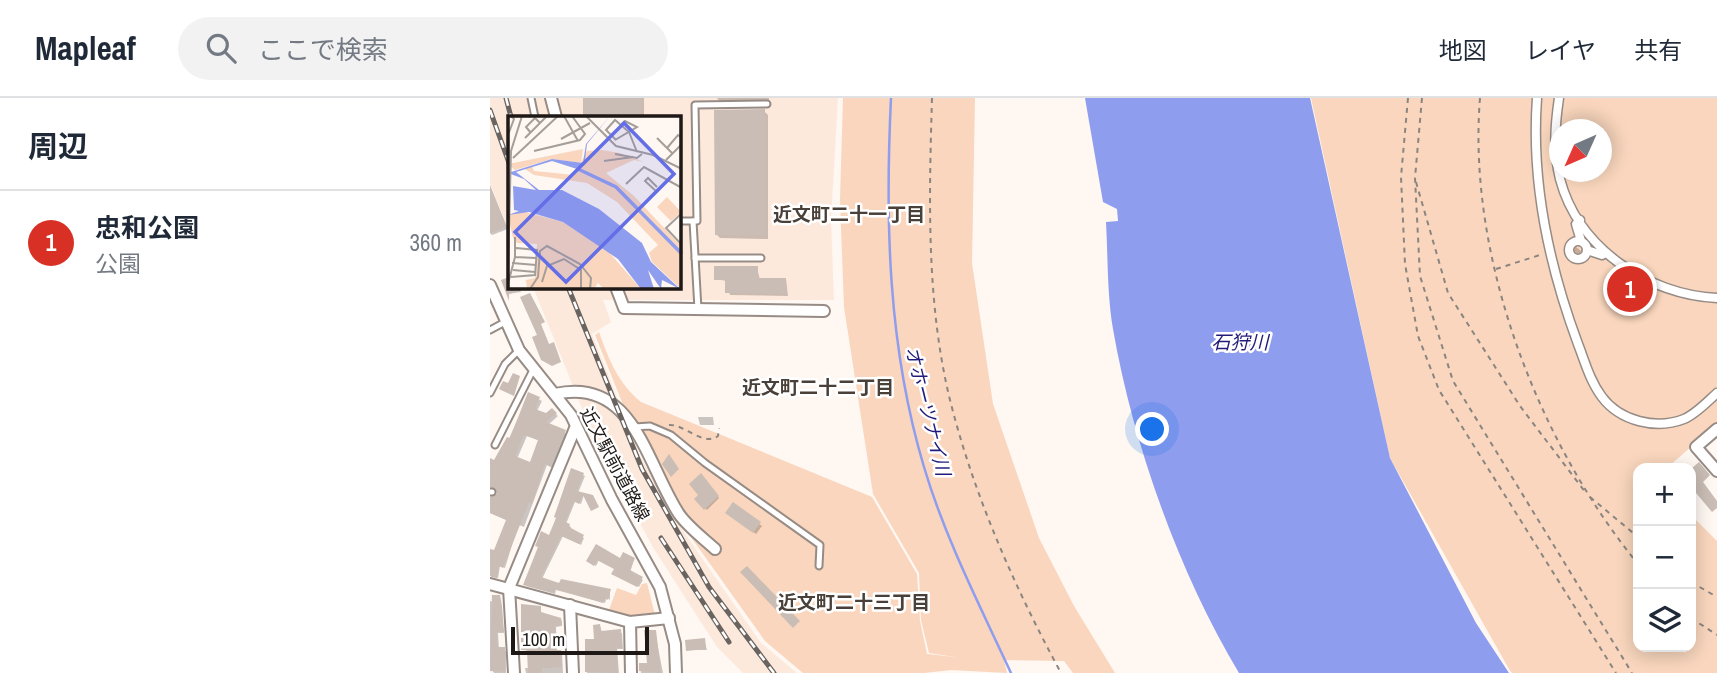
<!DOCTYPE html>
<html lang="ja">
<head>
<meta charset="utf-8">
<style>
	body { margin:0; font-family:"Archivo Narrow","Noto Sans JP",sans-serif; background:#f2f2f3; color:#1f2937 }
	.controls { position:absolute; right:21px; bottom:21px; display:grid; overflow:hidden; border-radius:14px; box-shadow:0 4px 18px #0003 }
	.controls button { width:63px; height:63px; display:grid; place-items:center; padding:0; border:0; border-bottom:2px solid #e0e1e3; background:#fff; color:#1f2937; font:35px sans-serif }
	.compass { position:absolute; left:1059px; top:21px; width:63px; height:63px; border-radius:50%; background:#fff; box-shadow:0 4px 18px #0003; rotate:225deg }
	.scale { position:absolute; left:21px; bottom:18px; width:138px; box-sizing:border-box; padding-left:7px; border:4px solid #1e1916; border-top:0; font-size:19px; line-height:24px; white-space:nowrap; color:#1e1916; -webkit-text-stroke:5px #fff; paint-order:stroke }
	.you { position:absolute; left:663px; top:332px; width:24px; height:24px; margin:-18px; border:5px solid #fff; border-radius:50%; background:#1a73e8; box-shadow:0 0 0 10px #1a73e833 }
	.badge { display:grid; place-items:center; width:46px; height:46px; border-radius:50%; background:#d93025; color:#fff; font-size:23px; font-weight:700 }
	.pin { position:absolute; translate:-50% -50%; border:4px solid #fff; box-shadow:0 2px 7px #0006 }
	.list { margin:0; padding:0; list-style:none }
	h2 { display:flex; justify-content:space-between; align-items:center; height:91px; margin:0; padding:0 28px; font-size:30px }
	h2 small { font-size:23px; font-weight:400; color:#747a83 }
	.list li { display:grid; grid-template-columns:46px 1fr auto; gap:21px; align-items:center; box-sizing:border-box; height:105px; padding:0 28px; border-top:2px solid #e0e1e3 }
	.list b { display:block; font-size:26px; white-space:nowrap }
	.list p { margin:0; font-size:23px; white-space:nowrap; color:#747a83 }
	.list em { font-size:23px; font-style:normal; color:#747a83 }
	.icon { flex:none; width:38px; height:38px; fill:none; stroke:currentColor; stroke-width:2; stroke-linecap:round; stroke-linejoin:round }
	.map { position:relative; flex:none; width:1227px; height:575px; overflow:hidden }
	header { display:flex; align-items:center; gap:42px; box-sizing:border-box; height:98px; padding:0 35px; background:#fff; border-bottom:2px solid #e0e1e3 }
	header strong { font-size:33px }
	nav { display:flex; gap:38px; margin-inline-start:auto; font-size:24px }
	.search { width:490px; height:63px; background:#f2f2f3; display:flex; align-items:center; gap:18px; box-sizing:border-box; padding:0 24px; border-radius:38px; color:#747a83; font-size:26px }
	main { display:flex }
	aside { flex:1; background:#fff }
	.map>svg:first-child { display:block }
	.built { fill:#fde9dc }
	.green { fill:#f9d6bd; fill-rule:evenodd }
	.water { fill:#8f9def }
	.shadow { fill:#0003; fill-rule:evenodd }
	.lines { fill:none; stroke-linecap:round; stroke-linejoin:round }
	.stream { stroke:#8f9def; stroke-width:2.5 }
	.building { fill:#c9bdb5; fill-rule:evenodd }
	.service-casing { stroke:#978c85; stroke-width:9 }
	.pedestrian-casing { stroke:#978c85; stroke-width:11 }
	.minor-casing { stroke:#978c85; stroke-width:14 }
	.path { stroke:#8b8581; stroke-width:2; stroke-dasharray:5 5; stroke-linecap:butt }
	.service { stroke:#fff; stroke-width:5 }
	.pedestrian { stroke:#fff; stroke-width:8 }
	.minor { stroke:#fff; stroke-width:10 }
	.rail-casing { stroke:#6a6460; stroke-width:5 }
	.rail { stroke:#fff; stroke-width:2.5; stroke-dasharray:8; stroke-linecap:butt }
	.labels { text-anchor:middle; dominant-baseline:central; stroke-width:5; stroke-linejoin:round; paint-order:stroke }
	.street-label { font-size:18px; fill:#1e1916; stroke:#fff }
	.neighbourhood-label { font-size:19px; font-weight:bold; fill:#4a403a; stroke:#fff }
	.water-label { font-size:19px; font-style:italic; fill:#221b79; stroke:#fff }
	.inset-river { fill:none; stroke:#8f9def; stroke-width:3.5 }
	.inset-road { fill:none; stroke:#a49e9a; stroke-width:2 }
	.view { fill:#646ee7; fill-opacity:0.15; stroke:#646ee7; stroke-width:3.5 }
	.inset-edge { fill:none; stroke:#1e1916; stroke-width:3.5 }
</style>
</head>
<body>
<header>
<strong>Mapleaf</strong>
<div class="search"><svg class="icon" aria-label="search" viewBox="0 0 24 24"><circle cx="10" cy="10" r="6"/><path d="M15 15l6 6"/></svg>ここで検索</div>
<nav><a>地図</a><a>レイヤ</a><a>共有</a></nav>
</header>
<main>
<aside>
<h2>周辺<small></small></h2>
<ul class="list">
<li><span class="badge">1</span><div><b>忠和公園</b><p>公園</p></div><em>360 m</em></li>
</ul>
</aside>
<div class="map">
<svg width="1227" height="575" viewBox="0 0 1227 575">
	<rect width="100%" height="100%" fill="#fef7f2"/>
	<path class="built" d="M0,0H348L341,122L344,202H113L121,224L102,236L150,358L191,430L271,545L307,575H253L227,549L164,451L106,345L43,189H189V19H19V132L0,86Z"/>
	<g class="green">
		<path d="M353,0H485L482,165L503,306L549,440L584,508L625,575H583L574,563L514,562L517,575L461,572L434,575H313L275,543L193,428L153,356L105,237L109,234C119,262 128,285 151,304L382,399L427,476L430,523L437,556L465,559L439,555L431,522L429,475L383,396L354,209L350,102Z"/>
		<path d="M821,0H1227V326L1177,370H1148V549H1201V417L1227,443V575H1022L1019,571L900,360ZM1070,32H1112V74H1070Z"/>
		<path d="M157,485L165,517L141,518L119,512L127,490L146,497L152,486Z"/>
	</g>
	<path class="water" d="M595,0H820L900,360L986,525L1019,575H749C689,475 643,346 623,231C617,196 618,159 616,124L628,123L627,111L613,104Z"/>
	<g class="shadow">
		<rect x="95" y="0" width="59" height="19"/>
		<path d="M279,0V4L231,5L227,0Z"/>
		<path d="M274,13L278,17V141L230,140L226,136Z"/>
		<path d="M0,91L18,131L2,137L0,135Z"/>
		<path d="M1085,148L1092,154V159L1083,154Z"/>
		<path d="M267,170L270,182H296L298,198L240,197L237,183L225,181Z"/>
		<path d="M19,181V189H29L31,194L18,196L13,183Z"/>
		<path d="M39,296L52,303L47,313L56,317L62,312L68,318L58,327L77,336L63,370L57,367L34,429L0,415V400L9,397L6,391L0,393V362L5,365L12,356ZM37,338L50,343L41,366L27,361Z"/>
		<path d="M208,319H223L224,327H210Z"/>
		<path d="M82,372L95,378L88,395L94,397L91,406L85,404L76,426L81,429L80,432L94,440L91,447L73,438L52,481L71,487L120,492V502L117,499L115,505L66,492L65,496L36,488L60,439Z"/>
		<path d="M211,377L229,400L217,412L206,401L211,397Z"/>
		<path d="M241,417L269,426L272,428L266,436Z"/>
		<path d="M26,434L15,470L10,468L8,480L1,479L0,466Z"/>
		<path d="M106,448L131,462L144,461L140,475L153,482L149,489L125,477V471L109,462L106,468L99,464Z"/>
		<path d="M9,499L14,535H8L9,551L16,553V575H4L0,568V503L4,504Z"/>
		<path d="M50,510L52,516L72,523V528L66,529L67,554L72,555L73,575H36L35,570H40L39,553L33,552Z"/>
		<path d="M110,528L112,534L132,535L133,551H127L129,575H97L96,543H106Z"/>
		<path d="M165,534L173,575H151L150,567H159Z"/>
		<path d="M214,541L217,552H198Z"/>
	</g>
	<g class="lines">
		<path class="stream" d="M401,0C395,124 398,249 434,369C455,440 490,508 521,575"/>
	</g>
	<g class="building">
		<rect x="93" y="0" width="58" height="19"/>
		<path d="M275,11V137H225L224,12Z"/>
		<path d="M0,87L17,129L0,135Z"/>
		<path d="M224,168H268V180H296L297,196L235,195V182H224Z"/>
		<path d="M19,179V189L37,190L19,196V203L11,182Z"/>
		<path d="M40,195L55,224L51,226L59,246L64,244L71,264L62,268L51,262L42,239L47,237L30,199Z"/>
		<path d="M23,275L30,278L24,298L9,291L13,283L18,285Z"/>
		<path d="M38,294L50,299L45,311L56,315L62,310L67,315L56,324L76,332L61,369L55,366L42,406L39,404L13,470L9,468L7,480L0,478V451L4,452L16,422L0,415V399L7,395L0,389V360L4,362L17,339L20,340ZM34,337L48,342L40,364L25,358Z"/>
		<path d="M179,356L189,371L181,379L172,366Z"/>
		<path d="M1209,364L1220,377L1213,384L1227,403V410L1222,414L1201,389V371Z"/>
		<path d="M81,370L94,375L87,393L103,397L109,409L101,413L93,397L89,406L84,403L75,424L80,426L79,429L94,437L89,446L71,438L51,479L69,485L71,481L121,491L118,502L115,500L113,505L65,491L64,495L33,487L48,449L45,448L51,433L59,437L66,420L64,419Z"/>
		<path d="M211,375L229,398L214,412L204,401L208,397L199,386Z"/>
		<path d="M243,404L271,424L263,435L235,415Z"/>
		<path d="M106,446L130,460L133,454L145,460L140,472L153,479L147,489L121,476L124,471L107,462L104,468L96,463Z"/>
		<path d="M257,468L310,523L303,530L250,474Z"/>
		<path d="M2,497H10L12,508L14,534H7L8,549H15V574L0,573Z"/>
		<path d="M31,506L51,508V514L71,520L72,527L65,528L67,552H71L72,569L52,570V575H38L37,552H31Z"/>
		<path d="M110,526L111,533L131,531L132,550H127L128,575L95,574V541H104L103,527Z"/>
		<path d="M154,532H166L171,575L149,573V565H157Z"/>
		<path d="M215,540L216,551L196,553L195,542Z"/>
	</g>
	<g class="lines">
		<defs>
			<g id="service">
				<path d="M41,0L45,19"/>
				<path d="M189,123H207L205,7L277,6"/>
				<path d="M203,123L208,211"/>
				<path d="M205,160H271"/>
				<path d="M0,232L15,224"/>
				<path d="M0,295L15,266L29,252"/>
				<path d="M144,329L160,328L181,337L215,365L330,447L329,468"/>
				<path d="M5,347L43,272"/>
				<path d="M0,394H2"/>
			</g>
			<g id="pedestrian">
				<path d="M1047,0C1041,82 1059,168 1088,246C1095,264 1100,283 1112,299C1130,323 1166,332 1194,321C1206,316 1217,304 1227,295"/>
				<path d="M1069,0C1065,27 1063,53 1070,81C1088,150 1158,197 1227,200"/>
				<path d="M1090,122L1086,126L1091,143"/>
				<circle cx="1088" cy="152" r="9"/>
				<path d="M1097,152L1112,157L1116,155"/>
			</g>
			<g id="minor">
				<path d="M61,0L66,19"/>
				<path d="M0,187L29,252L81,317L122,402L170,489L185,546L186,575"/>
				<path d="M126,189L134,210L334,213"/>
				<path d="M65,296C144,278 156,366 189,416C198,429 213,440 225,451"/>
				<path d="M1227,331L1206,349L1227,373"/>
				<path d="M0,486L140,524L179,520"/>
				<path d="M80,507L83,575"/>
				<path d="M140,524L141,575"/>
				<path d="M24,575L19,490L86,328"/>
			</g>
		</defs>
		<use href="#service" class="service-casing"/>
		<use href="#pedestrian" class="pedestrian-casing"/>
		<use href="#minor" class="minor-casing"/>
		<g class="path">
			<path d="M442,0C439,101 436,207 461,306C485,400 525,490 571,575"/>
			<path d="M918,0L911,79L915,166L928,238L949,292L1126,575"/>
			<path d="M932,0L925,80L930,178L963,283L1142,575"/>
			<path d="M990,0C977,159 1048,344 1148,466"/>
			<path d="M926,84L958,195L1030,308L1096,395"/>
			<path d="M1006,171L1053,156"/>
			<path d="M179,327C195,326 213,349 228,338L229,330"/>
			<path d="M1100,399L1148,439"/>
			<path d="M1201,484L1227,499"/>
			<path d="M1201,520L1227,537"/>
		</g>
		<use href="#service" class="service"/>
		<use href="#pedestrian" class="pedestrian"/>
		<use href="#minor" class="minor"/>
		<defs>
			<g id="rail">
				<path d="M16,0L21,19"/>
				<path d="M0,12L19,65"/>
				<path d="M78,189L152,371L219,489L284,575"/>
				<path d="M171,440L239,544"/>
			</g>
		</defs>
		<use href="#rail" class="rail-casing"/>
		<use href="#rail" class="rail"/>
	</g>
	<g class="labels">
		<g class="street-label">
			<text transform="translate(125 366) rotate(62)">近文駅前道路線</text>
		</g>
		<g class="neighbourhood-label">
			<text x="359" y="116">近文町二十一丁目</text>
			<text x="328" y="289">近文町二十二丁目</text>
			<text x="364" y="504">近文町二十三丁目</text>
		</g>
		<g class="water-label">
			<text x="750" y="244">石狩川</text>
			<text transform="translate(438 313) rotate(76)">オホーツナイ川</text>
		</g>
	</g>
	<g transform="translate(18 18)">
		<rect width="173" height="173" fill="#fef7f2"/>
		<path d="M75,33L73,47L44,43L7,54L0,48ZM94,34L112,37L136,46L126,44L98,57L126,80L173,130V173L144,146L141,137L150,129L109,86L79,67L26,59L17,53L24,50L26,55L66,59L79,35ZM159,81L173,96L163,105L149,91ZM13,95L55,106L99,134L133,173H96L90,167L86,173H19L18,164L27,162L29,128L9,127L5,122L0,99Z" fill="#f9d6bd"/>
		<path d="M102,0L79,28L77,44L69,53L44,45L8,56L31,74H54L91,93L134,127L143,146L172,173L154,164L153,173L140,154L146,173H133L110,143L55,106L21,96L0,99L11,95L6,94L5,70L28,74L16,63L0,57L44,43L75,47L78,28Z" fill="#8f9def"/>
		<path class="inset-river" d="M70,53L108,71L174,138"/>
		<path class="inset-road" d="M56,0L70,25M78,0L108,30L145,39L174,53M23,17L18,11L27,2L32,7M0,19L6,3L3,0M17,22L39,0M149,22L164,37M53,23L82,7M107,24L129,11L117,5L113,9M108,24L98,14L107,4L121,16L129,36M159,32L170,19L174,22M26,35L72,24L77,18L64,0M107,38L129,42L134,38M5,42L50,0M158,44L174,28M96,45L125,41M118,68L136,51L174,72M141,82L148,75L137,65L140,62L149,71M174,97L158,112L174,129M7,141L28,142M4,147L28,149M5,154L27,156M0,155L3,35L14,0M3,161L27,159L29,134L8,132M34,166L39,150L56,143L73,154V173M0,168L7,141V121M22,173L30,161L32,135L39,130L72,148L83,162L82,173"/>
		<path class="view" d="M116,7L166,58L58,166L7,116Z"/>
		<rect width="173" height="173" class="inset-edge"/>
	</g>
</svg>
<div class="controls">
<button>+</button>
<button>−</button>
<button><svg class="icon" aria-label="layers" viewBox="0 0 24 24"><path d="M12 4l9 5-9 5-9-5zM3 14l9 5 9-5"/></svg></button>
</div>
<svg class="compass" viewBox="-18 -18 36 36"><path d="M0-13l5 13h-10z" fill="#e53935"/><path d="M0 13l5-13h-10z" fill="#747a83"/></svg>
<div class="scale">100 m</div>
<div class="you"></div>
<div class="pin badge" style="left:1140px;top:191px">1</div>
</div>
</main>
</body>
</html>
